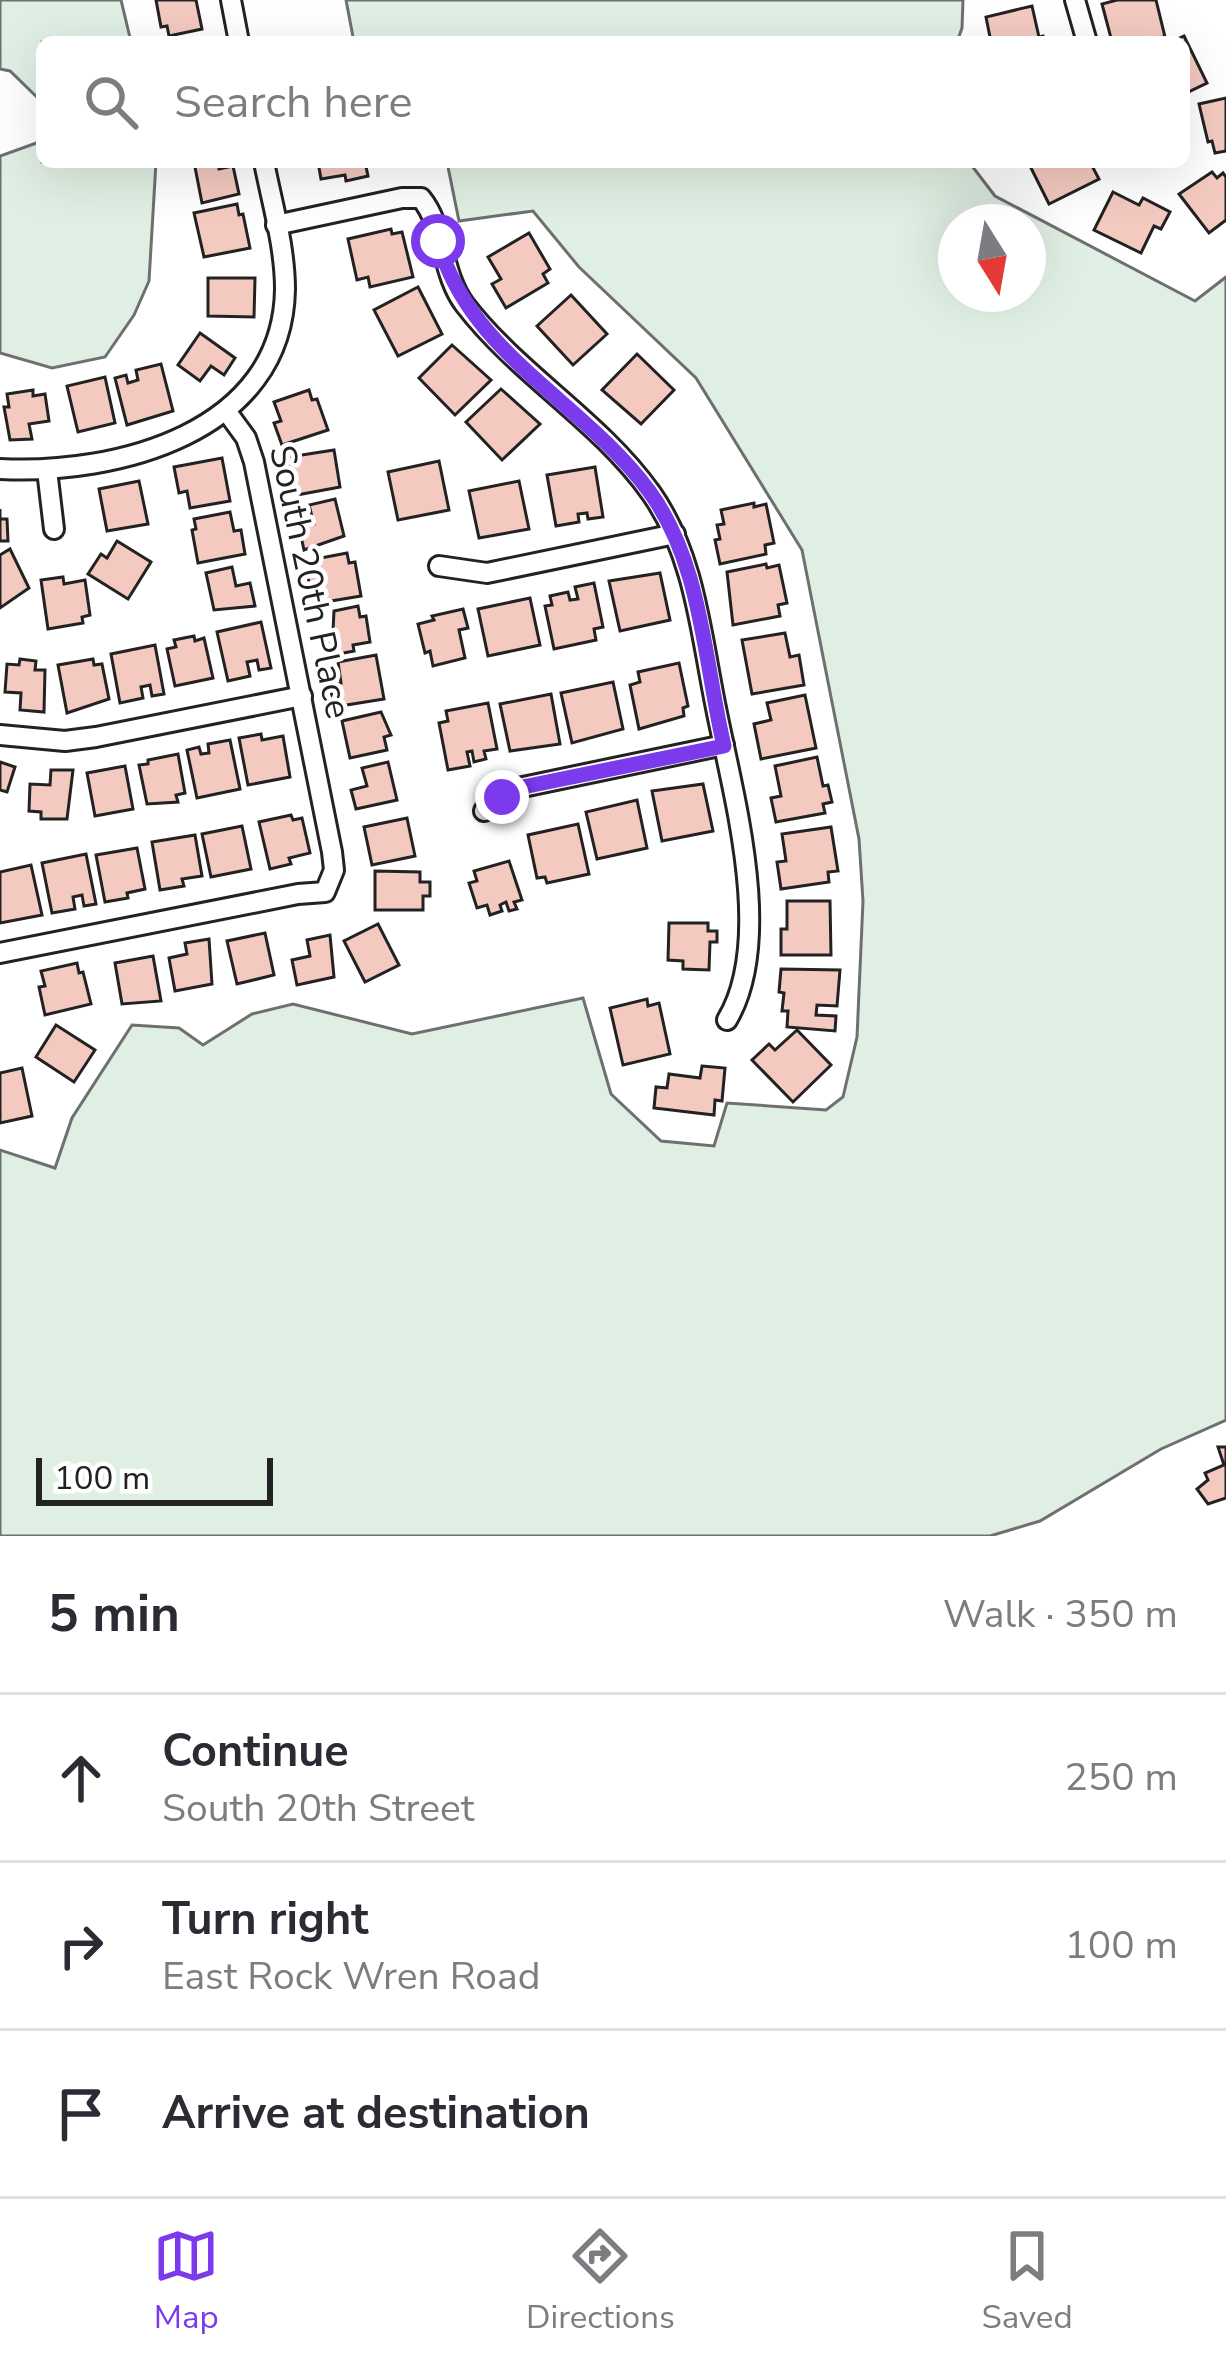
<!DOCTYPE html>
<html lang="en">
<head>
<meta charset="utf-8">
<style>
	body { margin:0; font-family:"Nunito Sans",sans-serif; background:#f7f7f7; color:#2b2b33 }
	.compass { position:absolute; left:938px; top:204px; width:108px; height:108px; border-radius:50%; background:#fff; box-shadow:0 12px 48px #0002; rotate:169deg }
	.scale { position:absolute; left:36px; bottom:30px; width:237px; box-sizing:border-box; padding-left:12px; border:6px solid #222; border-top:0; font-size:33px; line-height:42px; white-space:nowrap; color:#222; -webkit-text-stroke:9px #fff; paint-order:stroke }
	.stop { position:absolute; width:36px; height:36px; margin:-27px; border:9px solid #7c3aed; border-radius:50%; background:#fff }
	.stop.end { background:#7c3aed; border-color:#fff; box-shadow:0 3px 12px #0008 }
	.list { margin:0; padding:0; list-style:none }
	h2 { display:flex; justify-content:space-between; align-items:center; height:156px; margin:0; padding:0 48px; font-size:51px }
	h2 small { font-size:39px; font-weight:400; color:#7c7c81 }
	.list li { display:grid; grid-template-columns:78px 1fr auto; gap:36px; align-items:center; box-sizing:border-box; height:168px; padding:0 48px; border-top:3px solid #e1e1e2 }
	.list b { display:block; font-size:45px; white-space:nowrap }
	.list p { margin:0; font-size:39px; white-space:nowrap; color:#7c7c81 }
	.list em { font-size:39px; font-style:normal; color:#7c7c81 }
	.icon { flex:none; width:66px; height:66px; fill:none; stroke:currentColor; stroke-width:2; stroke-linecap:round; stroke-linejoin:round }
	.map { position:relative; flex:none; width:1226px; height:1536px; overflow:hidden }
	.search { position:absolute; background:#fff; box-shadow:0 12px 48px #0002; left:36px; right:36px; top:36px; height:132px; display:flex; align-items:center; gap:30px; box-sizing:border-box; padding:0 42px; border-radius:18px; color:#7c7c81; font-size:45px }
	.sheet { height:660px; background:#fff }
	nav { display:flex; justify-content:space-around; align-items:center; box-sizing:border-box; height:168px; border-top:3px solid #e1e1e2; background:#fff; font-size:33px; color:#7c7c81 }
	nav a { display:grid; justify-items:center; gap:6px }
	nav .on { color:#7c3aed }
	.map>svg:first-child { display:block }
	.green { fill:#e0efe3; stroke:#6f6f6f; stroke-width:3; fill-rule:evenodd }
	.building { fill:#f3c9c0; stroke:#222; stroke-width:3 }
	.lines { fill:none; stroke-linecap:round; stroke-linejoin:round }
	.minor-casing { stroke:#222; stroke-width:24 }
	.minor { stroke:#fff; stroke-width:18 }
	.route { stroke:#7c3aed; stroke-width:15 }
	.labels { text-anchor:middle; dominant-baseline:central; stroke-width:9; stroke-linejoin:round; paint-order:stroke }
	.street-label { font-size:36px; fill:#222; stroke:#fff }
</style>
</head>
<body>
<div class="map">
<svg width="1226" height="1536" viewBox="0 0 1226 1536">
	<rect width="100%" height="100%" fill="#fff"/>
	<g class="green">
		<path d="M0,0H121L131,42H42V102L10,71L0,69Z"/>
		<path d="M346,0H963L962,28L957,42H354Z"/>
		<path d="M42,141V162H156L149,281L134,315L105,357L52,368L0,353V156Z"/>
		<path d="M447,162H969L995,196L1195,301L1226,277V1420L1161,1449L1040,1521L990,1536H0V1150L55,1168L72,1118L132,1025L179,1028L203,1045L252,1014L293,1004L412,1034L583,998L611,1094L661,1141L714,1146L727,1103L826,1110L843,1097L857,1037L863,901L859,839L802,550L696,378L579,267L533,211L459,221ZM956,222H1028V294H956Z"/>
	</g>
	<g class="building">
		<path d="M156,0H196L202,29L169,36L167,26L161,27Z"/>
		<path d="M1117,0H1156L1165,37L1112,42L1102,4Z"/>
		<path d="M1032,6L1039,37L1043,36L1044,42H991L986,17Z"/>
		<path d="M1184,36L1207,83L1184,94V42H1171Z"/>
		<path d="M1226,98V151L1215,153L1212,141L1208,142L1199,104Z"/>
		<path d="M194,162H218L219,169L233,166L239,194L202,203Z"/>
		<path d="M318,162H365L368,176L346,181L345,175L321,179Z"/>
		<path d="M1028,162H1090L1099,179L1049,204Z"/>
		<path d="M1212,172L1217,178L1223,173L1226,177V220L1209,233L1179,194Z"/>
		<path d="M1113,192L1139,205L1143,198L1170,212L1161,229L1154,226L1141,253L1094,230Z"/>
		<path d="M237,204L239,215L243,214L250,248L204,257L194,213Z"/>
		<path d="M391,229L392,234L402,232L413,277L370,287L368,277L357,280L348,239Z"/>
		<path d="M529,233L550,269L543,274L548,283L506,308L492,284L501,279L488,257Z"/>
		<path d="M208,278H255L254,317L208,316Z"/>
		<path d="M418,287L442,334L398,356L374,310Z"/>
		<path d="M571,295L607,334L573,365L537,326Z"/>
		<path d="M200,333L235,358L224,375L211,366L200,381L178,365Z"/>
		<path d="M452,345L491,380L455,415L419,378Z"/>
		<path d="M637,354L674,390L641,424L602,390Z"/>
		<path d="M161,364L173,411L127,425L115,378L126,375L128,383L138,380L136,370Z"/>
		<path d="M105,377L115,423L78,432L67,386Z"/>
		<path d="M501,389L540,424L502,460L466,422Z"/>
		<path d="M33,390V396L45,394L49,421L29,424L32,439L10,440L4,407H9L7,394Z"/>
		<path d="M309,390L312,400L317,399L328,430L282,445L274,423L281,421L274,402Z"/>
		<path d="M334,450L340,487L297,495L289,457Z"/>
		<path d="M222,458L230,501L190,508L187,491L179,493L174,467Z"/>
		<path d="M439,461L449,510L398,520L388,472Z"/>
		<path d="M595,467L603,517L588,519L587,513L578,514L579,522L556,526L547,475Z"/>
		<path d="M139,481L148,524L107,531L99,489Z"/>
		<path d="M519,481L529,529L479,538L469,491Z"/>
		<path d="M335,499L344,536L304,550L299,527L314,524L309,505Z"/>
		<path d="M754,503V507L766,504L774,543L765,545L766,554L720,564L715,540L720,539L717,525L724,524L721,510Z"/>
		<path d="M0,509V519H7L8,541H0Z"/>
		<path d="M230,512L234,531L241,530L245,554L198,563L192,530L196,529L194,519Z"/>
		<path d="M117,541L151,562L128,599L88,574L101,554L107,558Z"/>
		<path d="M10,549L29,588L0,608V555Z"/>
		<path d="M347,553L349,563L355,562L361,596L313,604L305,561Z"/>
		<path d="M766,564L767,568L779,565L787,603L778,605L780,616L733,625L727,572Z"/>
		<path d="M232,567L236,586L250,583L255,606L214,610L206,573Z"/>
		<path d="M660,573L670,620L620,631L609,581Z"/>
		<path d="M63,577L64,584L85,580L90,615L82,617L83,623L48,629L41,580Z"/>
		<path d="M594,583L603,627L594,629L596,640L554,649L545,606L552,605L550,596L568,592L570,600L578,599L575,587Z"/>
		<path d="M530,598L540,645L488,656L478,609Z"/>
		<path d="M358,606L360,617L366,616L370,642L353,645L354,651L328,656L324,633L333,631L334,611Z"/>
		<path d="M463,609L468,628L459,630L465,658L433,666L430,651L425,653L418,624L434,620L432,616Z"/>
		<path d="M261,622L271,668L259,670L257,660L247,662L250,676L228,681L217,632Z"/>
		<path d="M785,633L790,657L799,655L804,685L752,694L742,640Z"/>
		<path d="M194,636L195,641L204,638L213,678L175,686L167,649L176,647L174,640Z"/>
		<path d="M155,645L164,694L152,696L150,685L141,687L143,698L120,703L111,654Z"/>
		<path d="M376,655L384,699L334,707L330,685L341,683L338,662Z"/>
		<path d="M20,659L36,661L35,670H45L44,712L20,710L21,693L5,692L7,664L19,665Z"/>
		<path d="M93,659L94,665L102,664L109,699L67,713L58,665Z"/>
		<path d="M679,663L688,706L683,708L684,716L639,729L630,685L640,682L638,672Z"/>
		<path d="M613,682L623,729L572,743L561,693Z"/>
		<path d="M551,694L560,744L510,751L500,704Z"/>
		<path d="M805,695L816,748L761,759L754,724L771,720L767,703Z"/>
		<path d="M488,703L497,749L484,751L486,759L474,762L472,751L467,752L470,766L448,770L439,723L448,721L446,711Z"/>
		<path d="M381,712L391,735L384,737L387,750L350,758L342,721Z"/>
		<path d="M261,734L262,740L283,736L290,777L248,785L239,738Z"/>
		<path d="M230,740L240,789L197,798L187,750L199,747L201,754L209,753L208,744Z"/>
		<path d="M178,754L185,793L176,795L178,802L147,804L139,765L148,764V760Z"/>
		<path d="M817,757L823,786L828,785L832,802L823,804L825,813L776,822L771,798L781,796L775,766Z"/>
		<path d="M0,762L15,767L7,792L0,790Z"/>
		<path d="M388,762L397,800L356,809L351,790L367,786L362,768Z"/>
		<path d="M125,766L133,809L95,816L87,773Z"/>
		<path d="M51,770H73L67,819H41V812L29,811L30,784L50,785Z"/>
		<path d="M703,784L713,831L662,841L652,791Z"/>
		<path d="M637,800L647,848L597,859L586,812Z"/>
		<path d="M291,815L293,820L302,818L310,853L289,858L291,864L270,869L259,822Z"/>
		<path d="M407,818L415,856L372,865L364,827Z"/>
		<path d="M578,824L589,874L547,883L545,877L537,878L528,835Z"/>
		<path d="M242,826L251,869L211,877L202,834Z"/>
		<path d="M831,827L838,871L828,872L829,882L781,889L777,862L786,861L782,834Z"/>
		<path d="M195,835L202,876L182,879L184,886L160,890L152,842Z"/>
		<path d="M137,848L145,889L127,893L128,898L105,902L96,855Z"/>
		<path d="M86,854L96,904L84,906L82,895L73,897L75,909L52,913L42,863Z"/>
		<path d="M509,861L522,900L514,902L517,909L509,911L506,902L500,905L502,911L490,915L487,905L477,908L469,883L477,881L474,871Z"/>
		<path d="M31,865L42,915L0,923V872Z"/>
		<path d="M375,871L420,872V882H430V896H423V910H375Z"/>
		<path d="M787,901H830L831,955H781V929H787Z"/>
		<path d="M669,923H708V931H717V942H710L709,970L683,969V961L668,960Z"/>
		<path d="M378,924L399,965L365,982L344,941Z"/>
		<path d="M265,933L274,975L237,984L227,941Z"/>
		<path d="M330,935L334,977L297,985L292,960L310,956L307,940Z"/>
		<path d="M209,939L212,984L175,991L169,958L187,954L185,943Z"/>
		<path d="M153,956L161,1001L122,1004L115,963Z"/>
		<path d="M77,963L79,973L83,972L91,1004L45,1015L39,987L45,986L41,971Z"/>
		<path d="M781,969L840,970L837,1006L817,1005L816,1015L836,1016L835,1031L787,1027L788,1011H782L784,993L779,992Z"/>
		<path d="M647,999L648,1006L659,1003L670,1054L623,1065L610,1008Z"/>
		<path d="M56,1025L95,1050L74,1082L36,1057Z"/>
		<path d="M797,1030L831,1065L793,1102L752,1060L769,1044L775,1050Z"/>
		<path d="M702,1066L725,1068L722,1101L715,1100L714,1115L654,1108L656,1087L667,1088L669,1074L700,1078Z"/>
		<path d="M22,1068L32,1116L0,1123V1073Z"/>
		<path d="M1218,1447H1226V1498L1208,1504L1197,1489L1208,1480L1205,1473L1224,1465Z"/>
	</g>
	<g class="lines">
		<defs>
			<g id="minor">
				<path d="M231,0L239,42"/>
				<path d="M1075,0L1087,42"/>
				<path d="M276,225L402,198H421C445,227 441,274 465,305C519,375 600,421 651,493C695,555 701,635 716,708C733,795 775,940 727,1020"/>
				<path d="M0,469C116,475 283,433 285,289C285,247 272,203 264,162"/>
				<path d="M47,470L54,529"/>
				<path d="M439,566L487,573L675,534"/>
				<path d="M0,735L65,741L96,737L302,696"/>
				<path d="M484,811L518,788L724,745"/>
				<path d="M0,953L298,894L325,892L334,870L332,852L254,462L246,438L227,412"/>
			</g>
		</defs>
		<use href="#minor" class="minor-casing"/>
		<use href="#minor" class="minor"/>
	</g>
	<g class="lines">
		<path class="route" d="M438,241C469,354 583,401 649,491C702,563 704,661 724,746L518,788L502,797"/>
	</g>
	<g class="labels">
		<g class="street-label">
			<text transform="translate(310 582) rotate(78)">South 20th Place</text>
		</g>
	</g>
</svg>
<svg class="compass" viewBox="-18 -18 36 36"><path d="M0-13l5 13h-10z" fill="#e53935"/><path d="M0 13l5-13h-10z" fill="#7c7c81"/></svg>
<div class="scale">100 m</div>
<div class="stop" style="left:438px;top:241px"></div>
<div class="stop end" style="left:502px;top:797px"></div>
<div class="search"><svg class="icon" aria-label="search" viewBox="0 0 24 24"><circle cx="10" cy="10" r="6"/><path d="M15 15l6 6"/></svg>Search here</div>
</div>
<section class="sheet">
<h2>5 min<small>Walk · 350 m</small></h2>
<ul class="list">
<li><svg class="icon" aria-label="ahead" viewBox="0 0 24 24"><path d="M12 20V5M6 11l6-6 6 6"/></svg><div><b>Continue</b><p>South 20th Street</p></div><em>250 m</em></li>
<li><svg class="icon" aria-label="right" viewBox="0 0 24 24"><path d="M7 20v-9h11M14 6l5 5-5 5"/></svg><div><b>Turn right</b><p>East Rock Wren Road</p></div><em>100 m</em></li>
<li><svg class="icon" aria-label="arrive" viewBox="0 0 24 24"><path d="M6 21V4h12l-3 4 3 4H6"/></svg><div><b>Arrive at destination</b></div></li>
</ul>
</section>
<nav>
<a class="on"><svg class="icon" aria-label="map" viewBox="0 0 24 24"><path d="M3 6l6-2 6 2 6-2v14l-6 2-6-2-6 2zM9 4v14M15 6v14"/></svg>Map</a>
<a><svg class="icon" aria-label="directions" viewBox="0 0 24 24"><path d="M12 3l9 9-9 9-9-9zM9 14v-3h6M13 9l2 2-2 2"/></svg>Directions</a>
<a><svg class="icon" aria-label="saved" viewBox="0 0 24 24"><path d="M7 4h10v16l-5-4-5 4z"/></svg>Saved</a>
</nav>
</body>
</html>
